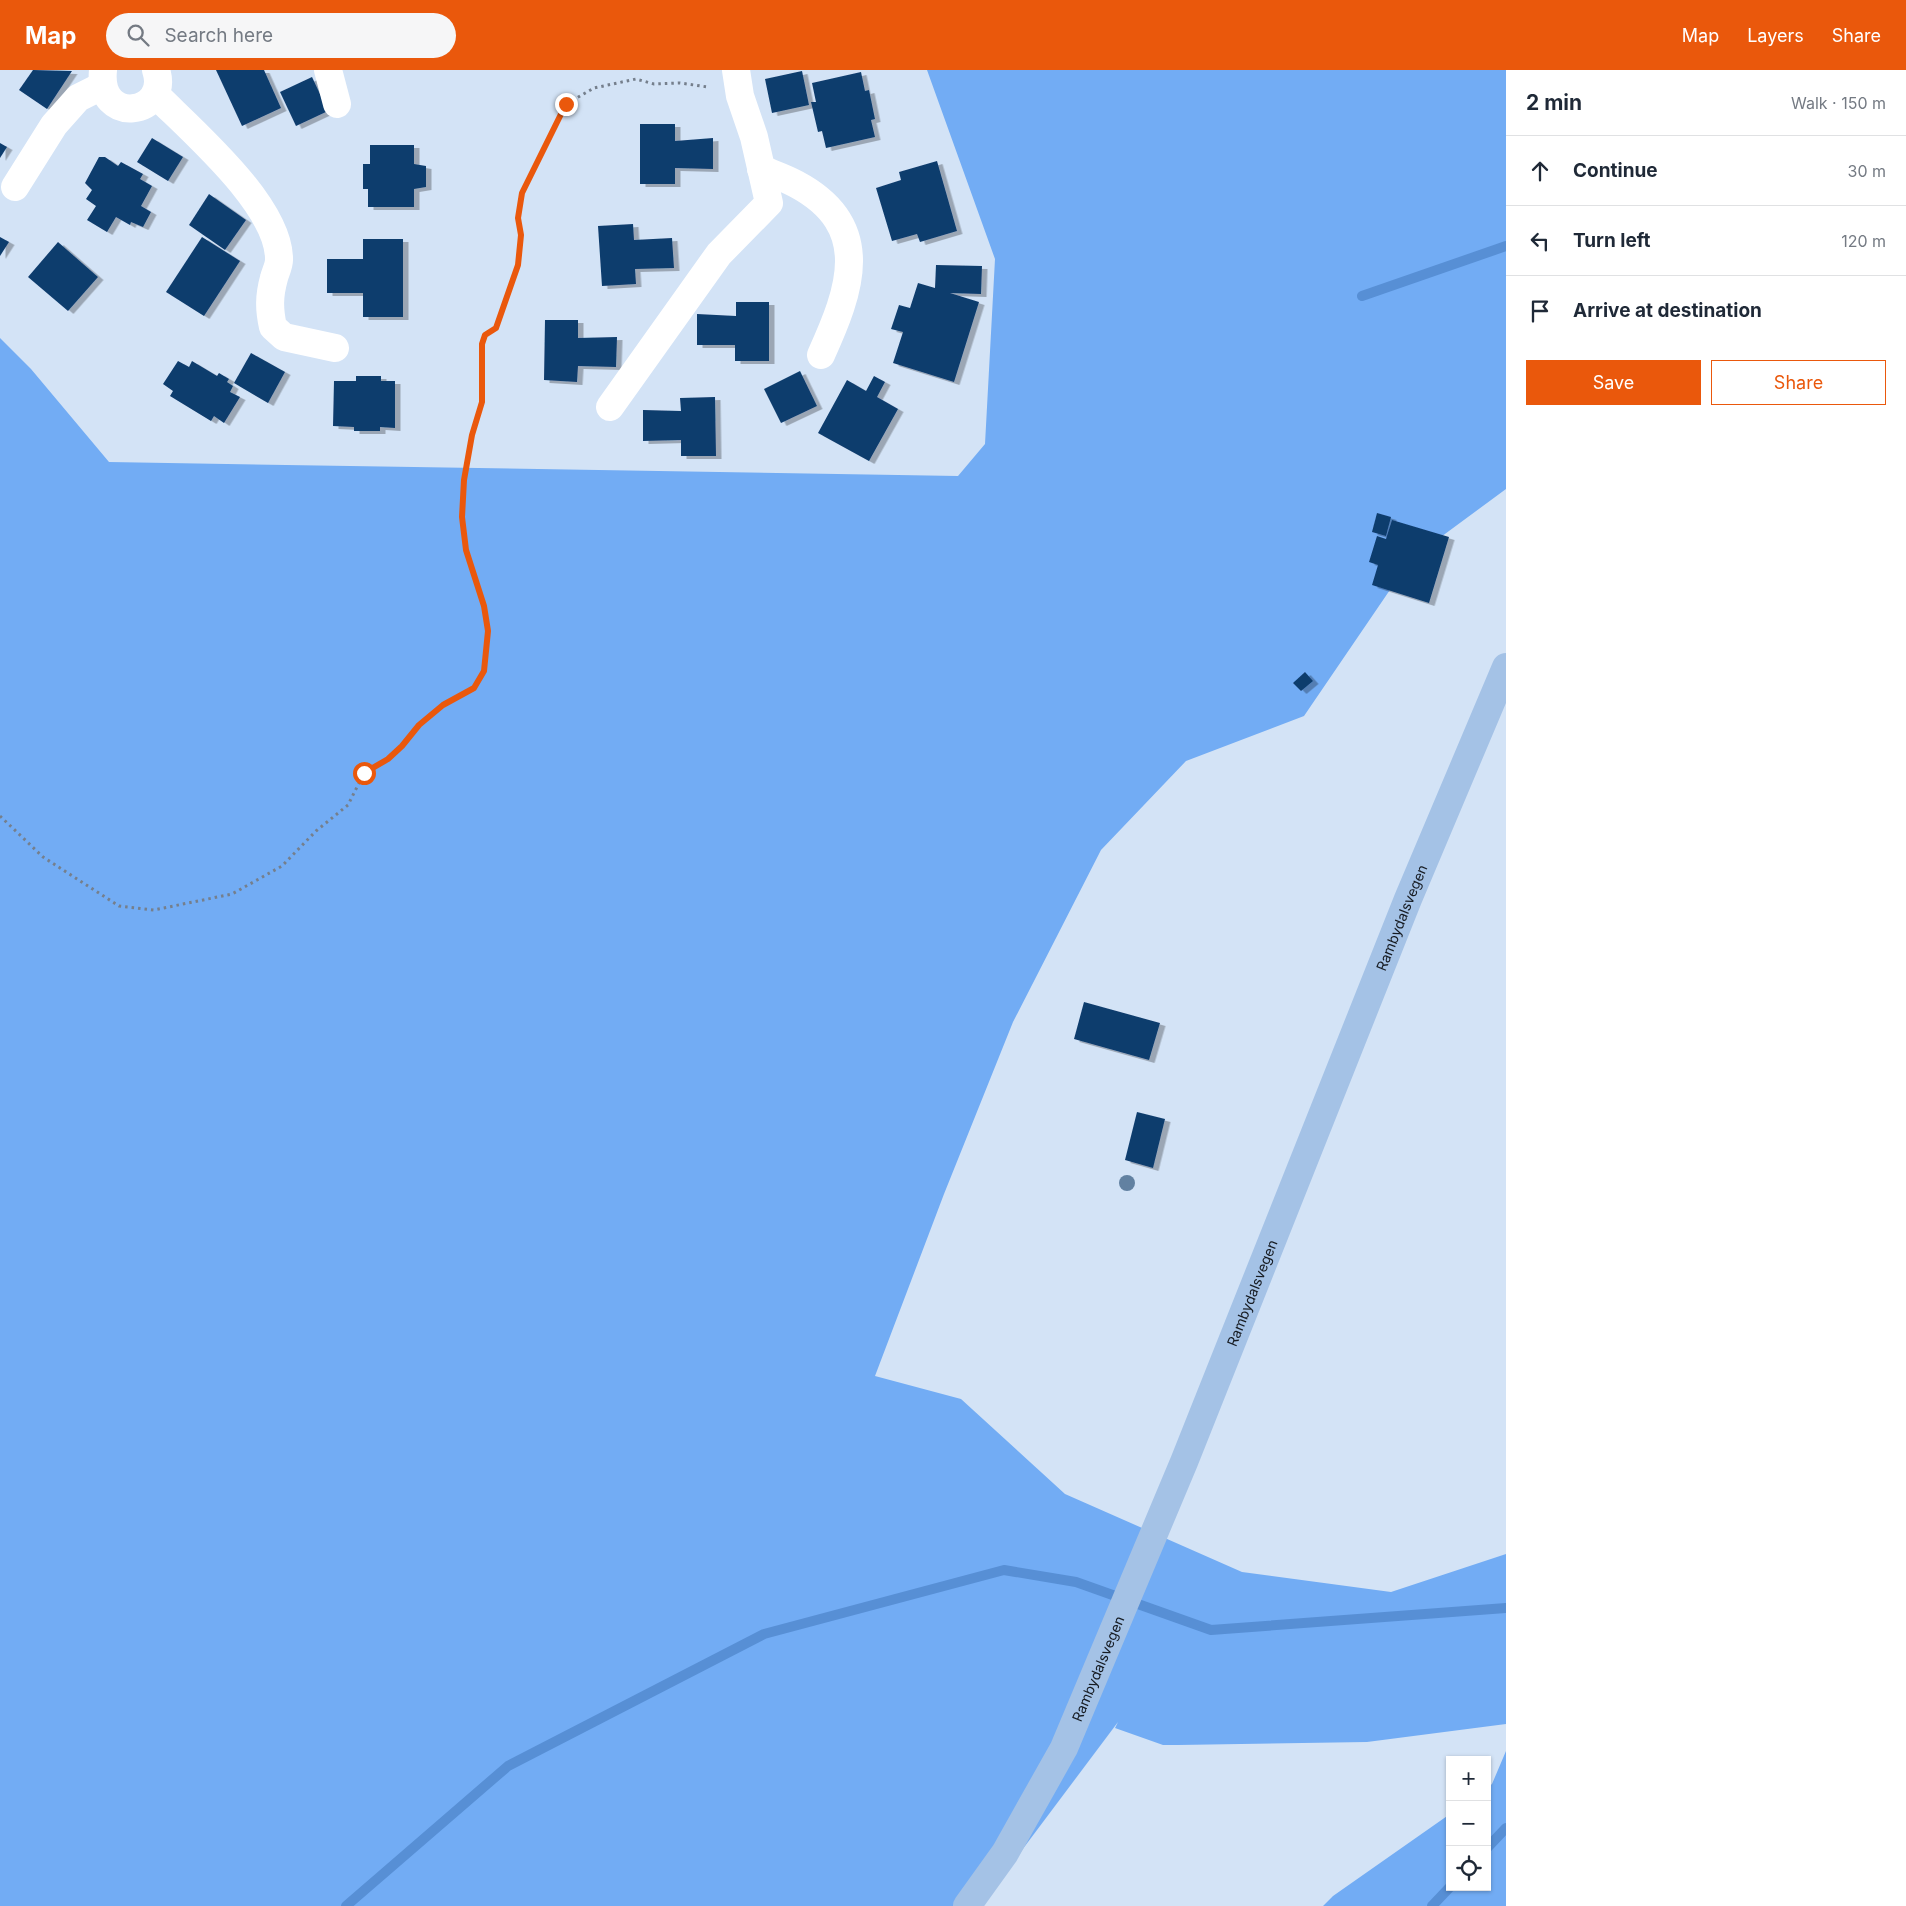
<!DOCTYPE html>
<html lang="en">
<head>
<meta charset="utf-8">
<style>
	body { margin:0; font-family:Inter,sans-serif; background:#f6f6f7; color:#1f2937 }
	.controls { position:absolute; right:15px; bottom:15px; display:grid; overflow:hidden; border-radius:0px; box-shadow:0 1px 4px #0004 }
	.controls button { width:45px; height:45px; display:grid; place-items:center; padding:0; border:0; border-bottom:1px solid #e0e1e3; background:#fff; color:#1f2937; font:25px sans-serif }
	.stop { position:absolute; width:15px; height:15px; margin:-11px; border:4px solid #ea580c; border-radius:50%; background:#fff }
	.stop.end { background:#ea580c; border-color:#fff; box-shadow:0 1px 5px #0008 }
	.list { margin:0; padding:0; list-style:none }
	h2 { display:flex; justify-content:space-between; align-items:center; height:65px; margin:0; padding:0 20px; font-size:21px }
	h2 small { font-size:16px; font-weight:400; color:#747a83 }
	.list li { display:grid; grid-template-columns:32px 1fr auto; gap:15px; align-items:center; box-sizing:border-box; height:70px; padding:0 20px; border-top:1px solid #e0e1e3 }
	.list b { display:block; font-size:19px; white-space:nowrap }
	.list em { font-size:16px; font-style:normal; color:#747a83 }
	.actions { display:flex; gap:10px; padding:15px 20px }
	.actions a { flex:1; padding:11px 0; border:1px solid #ea580c; border-radius:0px; text-align:center; font-size:18px; color:#ea580c }
	.actions .main { background:#ea580c; color:#fff }
	.icon { flex:none; width:28px; height:28px; fill:none; stroke:currentColor; stroke-width:2; stroke-linecap:round; stroke-linejoin:round }
	.map { position:relative; flex:none; width:1506px; height:1836px; overflow:hidden }
	header { display:flex; align-items:center; gap:30px; box-sizing:border-box; height:70px; padding:0 25px; background:#ea580c; color:#fff }
	header strong { font-size:24px }
	nav { display:flex; gap:28px; margin-inline-start:auto; font-size:18px }
	.search { width:350px; height:45px; background:#f6f6f7; display:flex; align-items:center; gap:12px; box-sizing:border-box; padding:0 18px; border-radius:28px; color:#747a83; font-size:19px }
	main { display:flex }
	aside { flex:1; background:#fff }
	.map>svg:first-child { display:block }
	.forest { fill:#72acf4 }
	.lines { fill:none; stroke-linecap:round; stroke-linejoin:round }
	.stream { stroke:#578fd5; stroke-width:10 }
	.building { fill:#113c6d; filter:url(#shadow) }
	.path { stroke:#757f8c; stroke-width:3; stroke-dasharray:2.5 4; stroke-linecap:butt }
	.minor { stroke:#fff; stroke-width:28 }
	.major { stroke:#a4c2e6; stroke-width:28 }
	.tree { fill:#6281a1 }
	.route { stroke:#ea580c; stroke-width:6 }
	.labels { text-anchor:middle; dominant-baseline:central; stroke-width:5; stroke-linejoin:round; paint-order:stroke }
	.street-label { font-size:14px; fill:#161b22; stroke:#e6effb }
</style>
</head>
<body>
<header>
<strong>Map</strong>
<div class="search"><svg class="icon" aria-label="search" viewBox="0 0 24 24"><circle cx="10" cy="10" r="6"/><path d="M15 15l6 6"/></svg>Search here</div>
<nav><a>Map</a><a>Layers</a><a>Share</a></nav>
</header>
<main>
<div class="map">
<svg width="1506" height="1836" viewBox="0 0 1506 1836">
	<defs>
		<filter id="shadow"><feDropShadow dx="5.5" dy="3" stdDeviation="0" flood-color="#0004"/></filter>
	</defs>
	<rect width="100%" height="100%" fill="#d3e3f6"/>
	<g class="forest">
		<path d="M927,0H1506V419L1411,489L1304,646L1186,691L1101,780L1013,952L944,1124L875,1306L961,1329L1065,1424L1242,1502L1391,1522L1506,1484V1654L1367,1672L1178,1675H1163L1115,1658L1118,1652L980,1836H0V268L31,299L109,392L958,406L985,374L995,189Z"/>
		<path d="M1506,1681V1836H1323L1333,1826L1450,1744V1817H1487V1718L1492,1714Z"/>
	</g>
	<g class="lines">
		<g class="stream">
			<path d="M1362,226L1506,176"/>
			<path d="M1487,1778L1506,1758"/>
			<path d="M346,1836L508,1696L764,1564L1004,1500L1076,1512L1211,1560L1506,1538"/>
			<path d="M1432,1836L1450,1817"/>
		</g>
	</g>
	<g class="building">
		<path d="M33,0L72,1L47,39L19,20Z"/>
		<path d="M216,0H264L281,38L242,56Z"/>
		<path d="M802,1L809,35L772,43L765,9Z"/>
		<path d="M861,2L865,21L869,20L875,49L871,50L875,67L826,78L822,61L818,62L811,32H816L812,13Z"/>
		<path d="M312,7L328,41L296,56L280,22Z"/>
		<path d="M640,54H675V71L713,68V99L675,98V114H640Z"/>
		<path d="M152,68L183,87L168,111L137,92Z"/>
		<path d="M0,73L7,77L0,88Z"/>
		<path d="M370,75H414V94L426,96V117L414,119V137H368V119H363V94H370Z"/>
		<path d="M99,87H105L118,96L121,92L143,104L140,109L152,116L141,136L151,142L143,157L131,152L130,155L116,147L107,162L87,150L96,136L86,129L92,120L85,113Z"/>
		<path d="M937,91L957,161L920,172L917,164L892,171L876,118L901,110L899,102Z"/>
		<path d="M209,124L246,150L225,180L189,155Z"/>
		<path d="M633,154L634,170L672,168L674,198L635,199L636,214L602,216L598,156Z"/>
		<path d="M0,167L9,172L0,186Z"/>
		<path d="M202,167L240,191L204,246L166,222Z"/>
		<path d="M363,169H403V247H363V223H327V189H363Z"/>
		<path d="M58,172L98,207L68,241L28,207Z"/>
		<path d="M936,195L982,196L981,224L950,223L979,232L954,312L893,293L903,262L891,259L899,235L910,238L918,213L935,218Z"/>
		<path d="M736,232H769V291H735V275H697V244L736,246Z"/>
		<path d="M545,250H578V268L617,267L616,297L578,296L577,312L544,310Z"/>
		<path d="M251,283L285,302L268,333L234,313Z"/>
		<path d="M178,291L189,297L192,291L217,306L219,303L229,309L227,312L233,316L230,322L240,327L224,353L214,346L211,351L170,326L173,321L163,314Z"/>
		<path d="M800,301L817,336L781,353L764,319Z"/>
		<path d="M356,306H381V311H395V358L380,357V361H354V357L333,356L334,311H356Z"/>
		<path d="M874,306L885,312L877,327L898,339L869,391L818,363L847,310L866,321Z"/>
		<path d="M715,327L716,386H681V370L643,371V340L681,341L680,328Z"/>
		<path d="M1377,443L1391,447L1386,466L1372,462Z"/>
		<path d="M1392,450L1449,467L1429,533L1372,515L1378,495L1369,492L1377,466L1386,469Z"/>
		<path d="M1305,602L1313,611L1301,621L1293,613Z"/>
		<path d="M1084,932L1160,953L1149,990L1074,969Z"/>
		<path d="M1137,1042L1165,1049L1153,1098L1125,1090Z"/>
	</g>
	<g class="lines">
		<path class="path" d="M0,746L43,787L119,836L154,840L232,824L282,796L316,761L348,735L364,703L388,689L402,676L419,655L443,635L474,618L483,601L488,561L484,536L466,480L462,447L464,410L472,365L482,332V273L485,265L496,258L518,195L521,165L518,148L522,123L566,34L594,18L636,9L654,14L680,13L708,17"/>
		<g class="minor">
			<path d="M103,0C97,57 171,45 156,0"/>
			<path d="M328,0L337,34"/>
			<path d="M156,25C192,61 280,136 279,190C279,196 275,203 274,208C269,226 269,239 273,257L284,267L335,278"/>
			<path d="M761,99C773,104 785,108 796,114C875,156 850,221 821,285"/>
			<path d="M15,117L54,55L78,28L102,16"/>
			<path d="M610,337L719,184L769,133L754,67L740,26L736,0"/>
		</g>
		<path class="major" id="s1" d="M967,1836L1005,1783L1064,1678L1184,1392L1408,829L1506,597"/>
	</g>
	<circle class="tree" cx="1127" cy="1113" r="8"/>
	<g class="lines">
		<path class="route" d="M364,703L388,689L402,676L419,655L443,635L474,618L484,601L488,561L484,536L466,480L462,447L464,410L472,365L482,332V274L485,265L496,258L518,195L521,165L518,148L522,123L566,34"/>
	</g>
	<g class="labels">
		<g class="street-label">
			<text stroke="none"><textPath href="#s1" startOffset="1082">Rambydalsvegen</textPath></text>
			<text stroke="none"><textPath href="#s1" startOffset="678">Rambydalsvegen</textPath></text>
			<text stroke="none"><textPath href="#s1" startOffset="272">Rambydalsvegen</textPath></text>
		</g>
	</g>
</svg>
<div class="controls">
<button>+</button>
<button>−</button>
<button><svg class="icon" aria-label="locate" viewBox="0 0 24 24"><circle cx="12" cy="12" r="6"/><path d="M12 2v4M12 18v4M2 12h4M18 12h4"/></svg></button>
</div>
<div class="stop" style="left:364px;top:703px"></div>
<div class="stop end" style="left:566px;top:34px"></div>
</div>
<aside>
<h2>2 min<small>Walk · 150 m</small></h2>
<ul class="list">
<li><svg class="icon" aria-label="ahead" viewBox="0 0 24 24"><path d="M12 20V5M6 11l6-6 6 6"/></svg><div><b>Continue</b></div><em>30 m</em></li>
<li><svg class="icon" aria-label="left" viewBox="0 0 24 24"><path d="M17 20v-9H6M10 6l-5 5 5 5"/></svg><div><b>Turn left</b></div><em>120 m</em></li>
<li><svg class="icon" aria-label="arrive" viewBox="0 0 24 24"><path d="M6 21V4h12l-3 4 3 4H6"/></svg><div><b>Arrive at destination</b></div></li>
</ul>
<div class="actions"><a class="main">Save</a><a>Share</a></div>
</aside>
</main>
</body>
</html>
